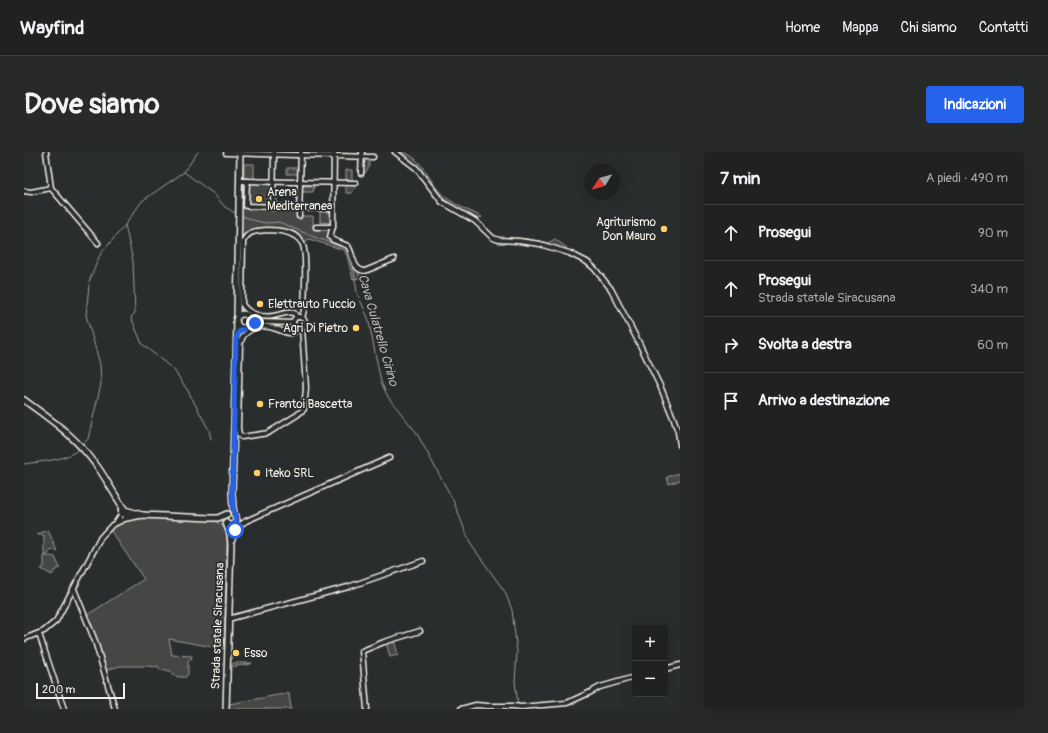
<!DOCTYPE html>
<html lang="it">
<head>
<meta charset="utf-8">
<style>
	body { margin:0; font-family:Pangolin,sans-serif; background:#282a2a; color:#f1f3f6 }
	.controls { position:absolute; right:12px; bottom:12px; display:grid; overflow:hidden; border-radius:4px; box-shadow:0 4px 16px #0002 }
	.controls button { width:36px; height:36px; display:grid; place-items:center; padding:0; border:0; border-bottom:1px solid #3d3f40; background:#202222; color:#f1f3f6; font:20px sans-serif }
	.compass { position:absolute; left:560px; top:12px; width:36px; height:36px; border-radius:50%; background:#202222; box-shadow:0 4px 16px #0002; rotate:233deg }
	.scale { position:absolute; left:12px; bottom:10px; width:89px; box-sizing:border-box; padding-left:4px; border:2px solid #f4f1e8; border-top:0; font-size:11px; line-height:14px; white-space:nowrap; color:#f4f1e8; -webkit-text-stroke:3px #2a2d2e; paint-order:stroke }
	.stop { position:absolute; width:12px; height:12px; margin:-9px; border:3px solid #2563eb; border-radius:50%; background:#fff }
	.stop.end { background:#2563eb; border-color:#fff; box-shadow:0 1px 4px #0008 }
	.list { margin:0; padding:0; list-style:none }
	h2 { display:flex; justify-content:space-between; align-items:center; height:52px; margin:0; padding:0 16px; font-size:17px }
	h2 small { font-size:13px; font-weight:400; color:#a2a4a5 }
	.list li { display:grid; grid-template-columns:26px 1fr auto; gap:12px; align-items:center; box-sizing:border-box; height:56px; padding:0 16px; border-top:1px solid #3d3f40 }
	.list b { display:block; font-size:15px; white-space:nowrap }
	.list p { margin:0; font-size:13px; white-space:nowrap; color:#a2a4a5 }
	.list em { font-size:13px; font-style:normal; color:#a2a4a5 }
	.icon { flex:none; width:22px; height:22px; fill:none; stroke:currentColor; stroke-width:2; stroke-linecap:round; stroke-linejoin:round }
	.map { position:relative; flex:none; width:656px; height:557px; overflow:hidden; border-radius:4px }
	header { display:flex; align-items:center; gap:24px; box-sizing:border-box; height:56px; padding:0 20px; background:#202222; border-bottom:1px solid #3d3f40 }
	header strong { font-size:19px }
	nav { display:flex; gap:22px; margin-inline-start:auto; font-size:14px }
	.intro { display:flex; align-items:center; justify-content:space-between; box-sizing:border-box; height:96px; padding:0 24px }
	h1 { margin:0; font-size:28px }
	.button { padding:10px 18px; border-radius:4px; background:#2563eb; color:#fff; font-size:14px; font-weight:700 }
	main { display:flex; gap:24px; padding:0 24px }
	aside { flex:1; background:#202222; border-radius:4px; box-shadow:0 4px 16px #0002 }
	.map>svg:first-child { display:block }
	.green { fill:#444645; stroke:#9c9c96 }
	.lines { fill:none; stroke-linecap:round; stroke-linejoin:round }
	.stream { stroke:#9f9f9a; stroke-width:1 }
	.minor-casing { stroke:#f4f1e8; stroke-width:7 }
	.major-casing { stroke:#f4f1e8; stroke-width:8 }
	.minor { stroke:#2a2d2e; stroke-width:4 }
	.major { stroke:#2a2d2e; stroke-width:5 }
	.route { stroke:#2563eb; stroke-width:5 }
	.poi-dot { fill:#ffd166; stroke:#2a2d2e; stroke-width:1.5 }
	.labels { text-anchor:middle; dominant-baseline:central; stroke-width:3.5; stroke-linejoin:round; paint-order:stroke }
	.poi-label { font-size:12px; fill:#f4f1e8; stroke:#2a2d2e; text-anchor:start }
	.street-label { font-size:12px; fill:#f4f1e8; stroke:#2a2d2e }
	.water-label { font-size:13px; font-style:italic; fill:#b5b3ae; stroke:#2a2d2e }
</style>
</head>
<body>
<header>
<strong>Wayfind</strong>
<nav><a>Home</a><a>Mappa</a><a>Chi siamo</a><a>Contatti</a></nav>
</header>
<div class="intro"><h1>Dove siamo</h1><a class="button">Indicazioni</a></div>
<main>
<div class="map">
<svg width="656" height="557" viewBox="0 0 656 557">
	<rect width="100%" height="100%" fill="#2a2d2e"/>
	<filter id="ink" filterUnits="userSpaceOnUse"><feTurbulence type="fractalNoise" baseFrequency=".025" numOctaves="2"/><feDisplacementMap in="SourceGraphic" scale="8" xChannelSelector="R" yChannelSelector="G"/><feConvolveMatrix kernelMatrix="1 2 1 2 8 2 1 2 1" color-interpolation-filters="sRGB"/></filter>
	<g filter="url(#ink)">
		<g class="green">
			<path d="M374,0C396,0 404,28 417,41C428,52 444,58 458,65L451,67L425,54L416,45L393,15Z"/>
			<path d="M340,6L345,7V15L339,24Z"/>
			<path d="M220,12H230V27L220,26Z"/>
			<rect x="263" y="16" width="11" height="6"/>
			<rect x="322" y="18" width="6" height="11"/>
			<path d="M217,30H219L221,36L222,55L274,58L275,66L277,67V64H289V75L307,77L304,84L323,95L334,119L336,126L329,127L323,104L320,98L285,87L280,90L273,83L255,76H232L228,77L223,80L218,88H216Z"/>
			<path d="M224,30L247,31V52L224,53Z"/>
			<path d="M322,33H333L328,41H322Z"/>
			<path d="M278,34H290L289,40H278Z"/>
			<path d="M296,58L307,59V73H306V71L296,70Z"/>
			<path d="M486,86L504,87L524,91L531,87L543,96L538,97L486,87Z"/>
			<path d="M656,321V328L645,332L643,325Z"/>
			<path d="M115,366L186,368C198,371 203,376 203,388L200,497L145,487L148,503L168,504L167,508L164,509V522L162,525H155L148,523L147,519H144L143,518H136L134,514L129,515L126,514H96L82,518L74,490L63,463L120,427L86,378C95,371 104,368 115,366Z"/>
			<path d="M24,378L33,399L27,398L24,402L20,403V383H14V382Z"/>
			<path d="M20,404H26L31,405L36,416L30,419L28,423L17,417L20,415Z"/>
			<path d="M370,488L374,503L366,505L362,490Z"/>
			<path d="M210,511H228L227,512L205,515Z"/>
			<path d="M265,541L267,557H205V552Z"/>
		</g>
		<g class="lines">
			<g class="stream">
				<path d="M160,20L190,42L201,55L213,62"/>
				<path d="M216,63L232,69L242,71L255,70L290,85L322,96L330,120L333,141L344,166L357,230L364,245L392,280L429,348L446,391L481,440L488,458L493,500L491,530L494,552"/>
				<path d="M101,73L109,109L111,161L107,165L118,192L150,218L164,239L185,278L187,287"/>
				<path d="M79,99L101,73L118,49L160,20L174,0"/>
				<path d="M65,130L75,105L78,100"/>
				<path d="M58,293L64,287L77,232L76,212L62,163L65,133"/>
				<path d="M0,312C18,309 43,309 56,296"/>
			</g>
			<defs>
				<g id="minor">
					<path d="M22,0L27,36L74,91"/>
					<path d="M310,0L309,74L306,85L309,88L324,94C330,103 328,118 341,119L370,107"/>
					<path d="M371,0L392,16L418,50L451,69L469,86L475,88L495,89L516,92L545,101L563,110L570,116L587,137L615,191L637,236L650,268L654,280L656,293"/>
					<path d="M202,1L349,5"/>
					<path d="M337,21L338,0"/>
					<path d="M216,29L332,31"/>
					<path d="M223,29L222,54L308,57"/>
					<path d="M0,39L7,40L27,36"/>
					<path d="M249,56L250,0"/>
					<path d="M275,64L277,0"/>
					<path d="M292,75H309"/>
					<circle cx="275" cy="171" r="6"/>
					<path d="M273,165L270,161C263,159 256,163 249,164C238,166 224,162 218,152L219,90C224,79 231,79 242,78C254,78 271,79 278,91C284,100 280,145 280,158L278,166"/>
					<path d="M226,166L236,170L269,171"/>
					<path d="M223,175L236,170"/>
					<path d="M273,177C271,179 271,180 268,181C262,182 255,177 249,176C236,172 218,177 216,193L214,276L215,282L218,285L244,281L273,263L280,257L282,236L278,176"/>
					<path d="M93,369L97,363V357"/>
					<path d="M212,376L222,369L365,306"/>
					<path d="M50,437L71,489L91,557"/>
					<path d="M204,467L324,435L399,409"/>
					<path d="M15,482L40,557"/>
					<path d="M0,487L20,479L32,469L77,385L88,373L103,366V363"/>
					<path d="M641,517L656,513"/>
					<path d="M343,557L338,499L360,490L396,479"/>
					<path d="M437,557L452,553L463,554H489L497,555L543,551L567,540L576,535L611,525"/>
				</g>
				<g id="major">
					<circle cx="219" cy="169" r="7"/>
					<path d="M213,165L216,0"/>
					<path d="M0,248C29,269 51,284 73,314C83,328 91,344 101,358L118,363"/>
					<path d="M97,355L103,366L118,363L187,366H194L203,362"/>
					<path d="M211,364L209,356L208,341L213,171"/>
					<path d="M202,371L206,382L207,392L202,557"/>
					<path d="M202,371L206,374L211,371"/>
					<path d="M208,387L213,368L210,362"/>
				</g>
			</defs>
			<use href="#minor" class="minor-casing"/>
			<use href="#major" class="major-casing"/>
			<use href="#minor" class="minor"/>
			<use href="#major" class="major"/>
		</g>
	</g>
	<g class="lines" filter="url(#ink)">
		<path class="route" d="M211,378L214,374H210L212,367L209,356L208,340L212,187L215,180L231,171"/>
	</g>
	<g class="poi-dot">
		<circle cx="235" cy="47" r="4"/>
		<circle cx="640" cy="77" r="4"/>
		<circle cx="236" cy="152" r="4"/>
		<circle cx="332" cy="176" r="4"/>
		<circle cx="236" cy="252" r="4"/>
		<circle cx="233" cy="321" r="4"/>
		<circle cx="212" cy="501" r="4"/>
	</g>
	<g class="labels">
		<g class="poi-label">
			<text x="243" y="40">Arena<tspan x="243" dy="14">Mediterranea</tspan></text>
			<text x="632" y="70" text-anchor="end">Agriturismo<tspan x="632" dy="14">Don Mauro</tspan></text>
			<text x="244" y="152">Elettrauto Puccio</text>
			<text x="324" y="176" text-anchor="end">Agri Di Pietro</text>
			<text x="244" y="252">Frantoi Bascetta</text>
			<text x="241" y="321">Iteko SRL</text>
			<text x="220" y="501">Esso</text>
		</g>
		<g class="street-label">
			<text transform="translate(194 474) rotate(-88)">Strada statale Siracusana</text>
		</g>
		<g class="water-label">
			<text transform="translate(354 178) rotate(74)">Cava Culatrello Cirino</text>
		</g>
	</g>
</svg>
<div class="controls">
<button>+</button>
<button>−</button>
</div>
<svg class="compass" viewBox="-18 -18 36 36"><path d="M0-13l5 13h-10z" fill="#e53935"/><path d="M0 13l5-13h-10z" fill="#a2a4a5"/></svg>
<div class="scale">200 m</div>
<div class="stop" style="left:211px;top:378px"></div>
<div class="stop end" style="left:231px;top:171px"></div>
</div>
<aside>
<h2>7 min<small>A piedi · 490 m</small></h2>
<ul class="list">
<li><svg class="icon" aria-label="ahead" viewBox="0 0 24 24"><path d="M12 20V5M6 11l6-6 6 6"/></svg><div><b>Prosegui</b></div><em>90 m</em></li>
<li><svg class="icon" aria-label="ahead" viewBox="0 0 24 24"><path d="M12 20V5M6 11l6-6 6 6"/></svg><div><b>Prosegui</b><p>Strada statale Siracusana</p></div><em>340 m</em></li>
<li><svg class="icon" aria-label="right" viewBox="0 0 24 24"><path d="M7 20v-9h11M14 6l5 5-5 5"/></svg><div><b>Svolta a destra</b></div><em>60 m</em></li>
<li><svg class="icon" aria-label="arrive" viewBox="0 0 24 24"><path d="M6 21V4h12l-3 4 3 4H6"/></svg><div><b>Arrivo a destinazione</b></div></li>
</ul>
</aside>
</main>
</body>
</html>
